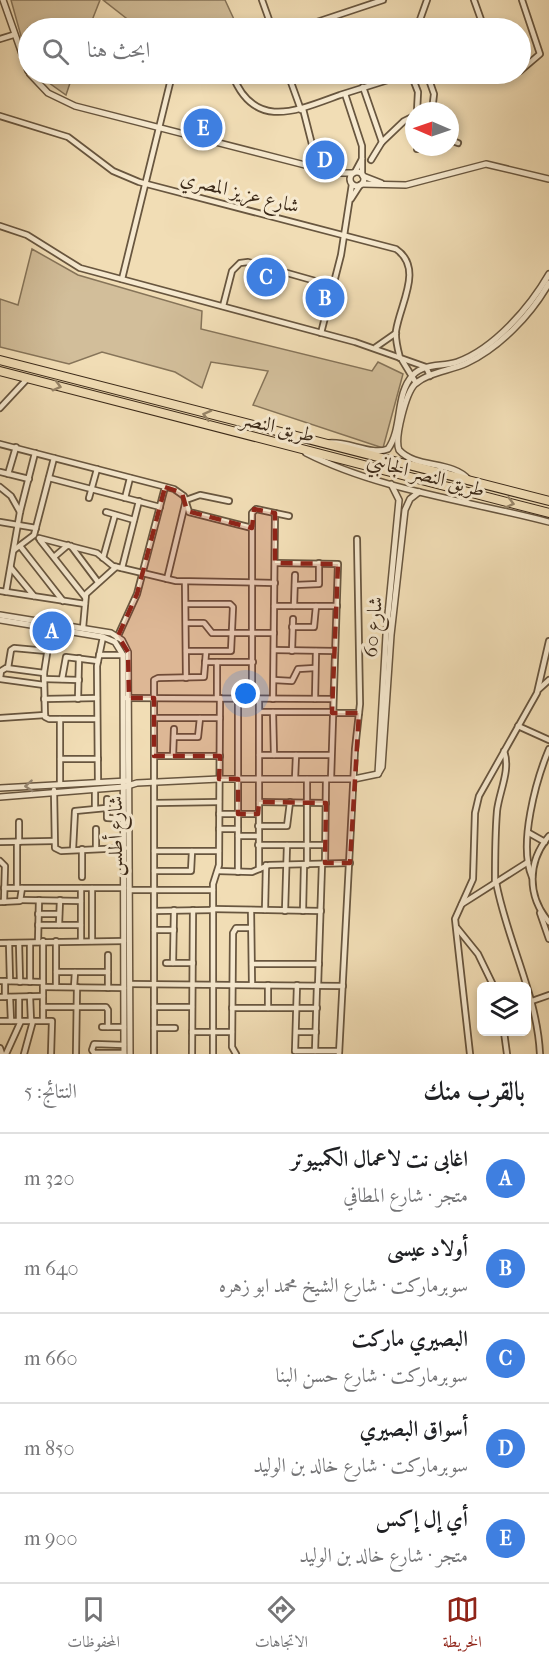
<!DOCTYPE html>
<html lang="ar">
<head>
<meta charset="utf-8">
<style>
	body { margin:0; font-family:"IM FELL French Canon",Amiri,serif; background:#f6f6f6; color:#202124; direction:rtl }
	.controls { position:absolute; right:18px; bottom:18px; display:grid; overflow:hidden; border-radius:9px; box-shadow:0 3px 9px #0003 }
	.controls button { width:54px; height:54px; display:grid; place-items:center; padding:0; border:0; border-bottom:2px solid #e0e0e0; background:#fff; color:#202124; font:30px sans-serif }
	.compass { position:absolute; left:405px; top:102px; width:54px; height:54px; border-radius:50%; background:#fff; box-shadow:0 3px 9px #0003; rotate:272deg }
	.you { position:absolute; left:246px; top:694px; width:21px; height:21px; margin:-15px; border:4px solid #fff; border-radius:50%; background:#1a73e8; box-shadow:0 0 0 9px #1a73e833 }
	.badge { display:grid; place-items:center; width:39px; height:39px; border-radius:50%; background:#8f2418; color:#fff; font-size:20px; font-weight:700 }
	.pin { position:absolute; translate:-50% -50%; border:3px solid #fff; box-shadow:0 2px 6px #0006 }
	.list { margin:0; padding:0; list-style:none }
	h2 { display:flex; justify-content:space-between; align-items:center; height:78px; margin:0; padding:0 24px; font-size:26px }
	h2 small { font-size:20px; font-weight:400; color:#757577 }
	.list li { display:grid; grid-template-columns:39px 1fr auto; gap:18px; align-items:center; box-sizing:border-box; height:90px; padding:0 24px; border-top:2px solid #e0e0e0 }
	.list b { display:block; font-size:22px; white-space:nowrap }
	.list p { margin:0; font-size:20px; white-space:nowrap; color:#757577 }
	.list em { font-size:20px; font-style:normal; color:#757577 }
	.icon { flex:none; width:33px; height:33px; fill:none; stroke:currentColor; stroke-width:2; stroke-linecap:round; stroke-linejoin:round }
	.map { position:relative; flex:none; width:549px; height:1054px; overflow:hidden; direction:ltr }
	.search { position:absolute; background:#fff; box-shadow:0 3px 9px #0003; left:18px; right:18px; top:18px; height:66px; display:flex; align-items:center; gap:15px; box-sizing:border-box; padding:0 21px; border-radius:33px; color:#757577; font-size:22px }
	.sheet { height:528px; background:#fff }
	nav { display:flex; justify-content:space-around; align-items:center; box-sizing:border-box; height:84px; border-top:2px solid #e0e0e0; background:#fff; font-size:16px; color:#757577 }
	nav a { display:grid; justify-items:center; gap:3px }
	nav .on { color:#8f2418 }
	.map>svg:first-child { display:block }
	.green { fill:#d2be9a; stroke:#867459; stroke-width:1.5 }
	.lines { fill:none; stroke-linecap:round; stroke-linejoin:round }
	.minor-casing { stroke:#68563f; stroke-width:8 }
	.tertiary-casing { stroke:#68563f; stroke-width:8 }
	.trunk-casing { stroke:#3b2918; stroke-width:10 }
	.minor { stroke:#f6e9cf; stroke-width:4.5 }
	.tertiary { stroke:#f6e9cf; stroke-width:5 }
	.trunk { stroke:#f1ddb5; stroke-width:8 }
	.oneway { stroke:#968366 }
	.oneway2 { stroke:#988974 }
	.marked { fill:#8f2418; fill-opacity:0.2; stroke:#8f2418; stroke-width:4.5; stroke-dasharray:12 8; stroke-linejoin:round }
	.labels { text-anchor:middle; dominant-baseline:central; stroke-width:6; stroke-linejoin:round; paint-order:stroke }
	.street-label { font-size:20px; fill:#3b2918; stroke:#f6e9cf }
</style>
</head>
<body>
<div class="map">
<svg width="549" height="1054" viewBox="0 0 549 1054">
	<rect width="100%" height="100%" fill="#f1ddb5"/>
	<filter id="stains"><feTurbulence type="fractalNoise" baseFrequency=".00333" numOctaves="4"/><feColorMatrix values="0 0 0 0 .2 0 0 0 0 .09 0 0 0 0 .02 0 0 0 .5 -.17"/></filter>
	<radialGradient id="worn" r=".72"><stop offset=".6" stop-color="#630" stop-opacity="0"/><stop offset="1" stop-color="#630" stop-opacity=".3"/></radialGradient>
	<g class="green">
		<path d="M11,0H100L89,28H28V50L21,36Z"/>
		<path d="M103,0H225L238,28H171L167,24L135,25Z"/>
		<path d="M42,74H73L66,95L45,80Z"/>
		<path d="M32,249L78,275L202,311L201,329L372,371L378,362L403,374L383,448L253,405L268,371L211,362L202,388L175,372L102,352L69,364L0,347V299L18,305Z"/>
	</g>
	<g class="lines">
		<defs>
			<g id="minor">
				<path d="M262,0L272,28"/>
				<path d="M474,0L484,28"/>
				<path d="M451,24L452,28"/>
				<path d="M299,28L383,0"/>
				<path d="M417,28L427,0"/>
				<path d="M0,39L13,35"/>
				<path d="M520,71L540,54L522,0"/>
				<path d="M232,74C254,131 296,111 340,95C362,88 384,81 407,74"/>
				<path d="M288,74L301,110"/>
				<path d="M411,74L418,92L417,111"/>
				<path d="M427,74L434,94L432,111"/>
				<path d="M363,87L382,142L371,160"/>
				<path d="M345,94L362,146V174"/>
				<path d="M303,109L318,168"/>
				<path d="M0,116L68,137L113,171L139,182L396,249C424,268 400,304 396,331C395,339 398,350 400,358"/>
				<path d="M450,140L458,143"/>
				<path d="M382,142L404,121L414,116"/>
				<path d="M417,149V147"/>
				<path d="M355,172L362,159"/>
				<path d="M351,199L360,185"/>
				<path d="M0,226L27,235L80,268L355,342L426,367L430,376"/>
				<path d="M122,279L170,83L175,74"/>
				<path d="M223,306L232,271L240,263L248,262L333,286"/>
				<path d="M321,333L341,255L352,184"/>
				<path d="M376,347L396,333"/>
				<path d="M402,360L416,383"/>
				<path d="M0,408L28,378"/>
				<path d="M0,444L174,489L184,496L189,512L252,528"/>
				<path d="M0,472L29,479"/>
				<path d="M8,474L16,447"/>
				<path d="M49,478L160,507"/>
				<path d="M0,487L11,496L20,512"/>
				<path d="M89,498L97,469"/>
				<path d="M125,498L130,478"/>
				<path d="M106,512L134,520"/>
				<path d="M0,522L36,528"/>
				<path d="M39,538L97,553L113,566L176,581L275,583"/>
				<path d="M40,540L85,597"/>
				<path d="M20,546L63,601"/>
				<path d="M71,546L98,582"/>
				<path d="M14,550L34,535L54,458"/>
				<path d="M54,557L68,545"/>
				<path d="M103,558L115,515"/>
				<path d="M275,563L338,564L331,779"/>
				<path d="M11,568L34,596"/>
				<path d="M122,568L139,501"/>
				<path d="M167,579L186,500L200,495L229,501"/>
				<path d="M185,582L186,678"/>
				<path d="M295,585L319,584V563"/>
				<path d="M0,591L85,604"/>
				<path d="M6,592L20,512L35,453"/>
				<path d="M186,604H230L233,607L231,651H186"/>
				<path d="M274,606H337"/>
				<path d="M294,606L295,575"/>
				<path d="M186,623H204L212,633H274"/>
				<path d="M292,627H314L316,606"/>
				<path d="M51,628L44,673L45,717L49,719H97"/>
				<path d="M83,628L86,594L116,567"/>
				<path d="M117,638L137,594L165,487"/>
				<path d="M274,650L335,651"/>
				<path d="M292,651L293,619"/>
				<path d="M99,655H123"/>
				<path d="M205,662H253"/>
				<path d="M8,668L11,650L14,648L47,651"/>
				<path d="M0,678L1,671L6,668L44,673"/>
				<path d="M0,679L44,685"/>
				<path d="M44,679L79,680"/>
				<path d="M62,679L66,657L98,661"/>
				<path d="M274,680L292,681L298,669L315,668"/>
				<path d="M539,689L549,680"/>
				<path d="M126,698L333,699"/>
				<path d="M217,698V662"/>
				<path d="M44,699L97,698"/>
				<path d="M78,699L79,658"/>
				<path d="M238,699V872"/>
				<path d="M252,699V513L256,509L289,516"/>
				<path d="M273,699L275,513"/>
				<path d="M315,699L316,651"/>
				<path d="M259,712H332"/>
				<path d="M273,712L274,755"/>
				<path d="M332,713H359"/>
				<path d="M0,718L45,715"/>
				<path d="M154,718H220"/>
				<path d="M60,719V784"/>
				<path d="M518,726L549,740"/>
				<path d="M174,737H198L200,718"/>
				<path d="M259,755H331"/>
				<path d="M154,756H220"/>
				<path d="M173,756L174,729"/>
				<path d="M60,759H98"/>
				<path d="M295,779L296,755"/>
				<path d="M98,782L97,666L103,637"/>
				<path d="M54,790L55,848L61,851L125,848"/>
				<path d="M95,790V808"/>
				<path d="M107,799V818L124,819"/>
				<path d="M259,802L326,803"/>
				<path d="M155,803L219,802"/>
				<path d="M219,814H258"/>
				<path d="M19,822V842"/>
				<path d="M258,826H287L290,802"/>
				<path d="M219,829H238"/>
				<path d="M529,833L545,842"/>
				<path d="M238,836H258"/>
				<path d="M549,836C527,862 527,896 549,922"/>
				<path d="M0,842L53,841"/>
				<path d="M258,845H325"/>
				<path d="M96,848V829"/>
				<path d="M73,849L75,811L106,808"/>
				<path d="M154,851H219"/>
				<path d="M0,861L5,866L4,902"/>
				<path d="M325,863L326,779"/>
				<path d="M307,865V779"/>
				<path d="M259,869V699"/>
				<path d="M154,871H191L192,851"/>
				<path d="M218,871L252,872L269,865L350,863"/>
				<path d="M82,877V849"/>
				<path d="M532,877C518,845 536,780 549,749"/>
				<path d="M496,882C507,941 537,994 540,1054"/>
				<path d="M495,883C495,859 495,835 497,811C499,792 511,770 504,751"/>
				<path d="M4,888H124"/>
				<path d="M17,888V842"/>
				<path d="M130,890H213"/>
				<path d="M21,900L81,901"/>
				<path d="M0,902L20,901L22,888"/>
				<path d="M462,904L528,862"/>
				<path d="M212,909L321,911"/>
				<path d="M251,910L252,985"/>
				<path d="M265,910L266,865"/>
				<path d="M154,911L212,910"/>
				<path d="M285,911L287,845"/>
				<path d="M303,911L304,865"/>
				<path d="M540,913L549,939"/>
				<path d="M38,914H59"/>
				<path d="M38,925H81"/>
				<path d="M59,925L60,900"/>
				<path d="M457,928L478,954L494,987"/>
				<path d="M154,930H174"/>
				<path d="M43,941V1020"/>
				<path d="M81,941V888"/>
				<path d="M92,941V888"/>
				<path d="M38,942L39,900"/>
				<path d="M0,943L124,941"/>
				<path d="M9,943L10,981"/>
				<path d="M19,943L20,982"/>
				<path d="M30,943V982"/>
				<path d="M108,955V988"/>
				<path d="M166,963H193"/>
				<path d="M173,963L174,910"/>
				<path d="M252,964H319"/>
				<path d="M56,972H108"/>
				<path d="M0,981L43,982"/>
				<path d="M5,981V997"/>
				<path d="M130,984L343,986"/>
				<path d="M318,986L322,864"/>
				<path d="M43,987L124,988"/>
				<path d="M56,987V941"/>
				<path d="M74,987L75,972"/>
				<path d="M30,996L31,1021"/>
				<path d="M0,997L43,996"/>
				<path d="M10,997L11,1021"/>
				<path d="M19,997V1021"/>
				<path d="M532,1001L549,995"/>
				<path d="M43,1007H106L108,1010V1027"/>
				<path d="M154,1007H192"/>
				<path d="M232,1008H317"/>
				<path d="M268,1008V985"/>
				<path d="M0,1021H52L51,1054"/>
				<path d="M102,1027H124"/>
				<path d="M154,1028H175"/>
				<path d="M192,1032H232"/>
				<path d="M297,1032H316"/>
				<path d="M504,1032L507,1054"/>
				<path d="M0,1048L2,1054"/>
				<path d="M295,1051L297,985"/>
				<path d="M295,1051H339"/>
				<path d="M315,1051L317,985"/>
				<path d="M124,1053H94L92,1050L94,1044L124,1045"/>
				<path d="M6,1054L21,1021"/>
				<path d="M24,1054L33,1021"/>
				<path d="M76,1054L77,987"/>
				<path d="M154,1054V680L158,678L204,677L206,652"/>
				<path d="M192,1054L193,910"/>
				<path d="M213,1054V884L219,865L220,698"/>
				<path d="M236,1054L232,1047L233,933L236,928H251"/>
				<path d="M339,1054L355,749L360,704L357,539"/>
				<path d="M470,1054L455,919L473,879L475,813L479,796L537,693L549,641"/>
			</g>
			<g id="tertiary">
				<path d="M3,0L28,71"/>
				<path d="M30,74L48,93L75,106L336,173H353"/>
				<circle cx="357" cy="179" r="7"/>
				<path d="M363,176L381,183"/>
				<path d="M362,184L406,185L486,164L549,179"/>
				<path d="M329,443C348,441 372,456 388,449C403,428 395,394 413,375C424,363 442,367 457,362C494,349 530,307 549,274"/>
				<path d="M306,453C379,490 469,501 549,522"/>
				<path d="M469,480C452,460 416,469 399,450C394,438 406,393 415,384C429,372 450,371 467,363C500,347 531,315 549,283"/>
				<path d="M0,615L111,633L122,640L128,652L130,1054"/>
				<path d="M0,620L103,637L115,642L123,655L124,1054"/>
				<path d="M378,774L386,635L399,500L391,484"/>
				<path d="M0,788L127,781"/>
				<path d="M0,797L124,787L137,783L219,779H354L378,774L382,767L391,635L405,510L410,499L419,492"/>
			</g>
			<g id="trunk">
				<path d="M0,360L549,501"/>
				<path d="M0,371L549,513"/>
			</g>
		</defs>
		<use href="#minor" class="minor-casing"/>
		<use href="#tertiary" class="tertiary-casing"/>
		<use href="#trunk" class="trunk-casing"/>
		<use href="#minor" class="minor"/>
		<use href="#tertiary" class="tertiary"/>
		<use href="#trunk" class="trunk"/>
	</g>
	<defs><path id="oneway-chevron" d="M-2-3.5L2.5 0L-2 3.5" fill="none" stroke-width="1.6" stroke-linecap="round" stroke-linejoin="round" transform="scale(1.5)"/></defs>
	<g class="oneway">
		<use href="#oneway-chevron" transform="translate(57 386) rotate(15)"/>
		<use href="#oneway-chevron" transform="translate(207 415) rotate(-165)"/>
		<use href="#oneway-chevron" transform="translate(510 503) rotate(15)"/>
	</g>
	<use class="oneway2" href="#oneway-chevron" transform="translate(29 786) rotate(176)"/>
	<path class="marked" d="M165,487L182,493L187,511L252,528L254,509L275,513V563L338,564L332,713H359L350,863H325L326,803L259,802L258,814H238V779H219L220,756H154V698H129L128,652L118,636L137,594Z"/>
	<g class="labels">
		<g class="street-label">
			<text transform="translate(240 192) rotate(14)">شارع عزيز المصري</text>
			<text transform="translate(278 427) rotate(14)">طريق النصر</text>
			<text transform="translate(426 475) rotate(15)">طريق النصر الجانبي</text>
			<text transform="translate(373 627) rotate(-85)">شارع 60</text>
			<text transform="translate(115 836) rotate(-90)">شارع أطلس</text>
		</g>
	</g>
	<rect width="100%" height="100%" filter="url(#stains)"/>
	<rect width="100%" height="100%" fill="url(#worn)"/>
</svg>
<div class="controls">
<button><svg class="icon" aria-label="layers" viewBox="0 0 24 24"><path d="M12 4l9 5-9 5-9-5zM3 14l9 5 9-5"/></svg></button>
</div>
<svg class="compass" viewBox="-18 -18 36 36"><path d="M0-13l5 13h-10z" fill="#e53935"/><path d="M0 13l5-13h-10z" fill="#757577"/></svg>
<div class="you"></div>
<div class="pin badge" style="left:52px;top:631px;background:#3f7fe0">A</div>
<div class="pin badge" style="left:325px;top:298px;background:#3f7fe0">B</div>
<div class="pin badge" style="left:266px;top:277px;background:#3f7fe0">C</div>
<div class="pin badge" style="left:325px;top:160px;background:#3f7fe0">D</div>
<div class="pin badge" style="left:203px;top:128px;background:#3f7fe0">E</div>
<div class="search"><svg class="icon" aria-label="search" viewBox="0 0 24 24"><circle cx="10" cy="10" r="6"/><path d="M15 15l6 6"/></svg>ابحث هنا</div>
</div>
<section class="sheet">
<h2>بالقرب منك<small>النتائج: 5</small></h2>
<ul class="list">
<li><span class="badge" style="background:#3f7fe0">A</span><div><b>اغابى نت لاعمال الكمبيوتر</b><p>متجر · شارع المطافي</p></div><em>320 m</em></li>
<li><span class="badge" style="background:#3f7fe0">B</span><div><b>أولاد عيسى</b><p>سوبرماركت · شارع الشيخ محمد ابو زهره</p></div><em>640 m</em></li>
<li><span class="badge" style="background:#3f7fe0">C</span><div><b>البصيري ماركت</b><p>سوبرماركت · شارع حسن البنا</p></div><em>660 m</em></li>
<li><span class="badge" style="background:#3f7fe0">D</span><div><b>أسواق البصيري</b><p>سوبرماركت · شارع خالد بن الوليد</p></div><em>850 m</em></li>
<li><span class="badge" style="background:#3f7fe0">E</span><div><b>أي إل إكس</b><p>متجر · شارع خالد بن الوليد</p></div><em>900 m</em></li>
</ul>
</section>
<nav>
<a class="on"><svg class="icon" aria-label="map" viewBox="0 0 24 24"><path d="M3 6l6-2 6 2 6-2v14l-6 2-6-2-6 2zM9 4v14M15 6v14"/></svg>الخريطة</a>
<a><svg class="icon" aria-label="directions" viewBox="0 0 24 24"><path d="M12 3l9 9-9 9-9-9zM9 14v-3h6M13 9l2 2-2 2"/></svg>الاتجاهات</a>
<a><svg class="icon" aria-label="saved" viewBox="0 0 24 24"><path d="M7 4h10v16l-5-4-5 4z"/></svg>المحفوظات</a>
</nav>
</body>
</html>
